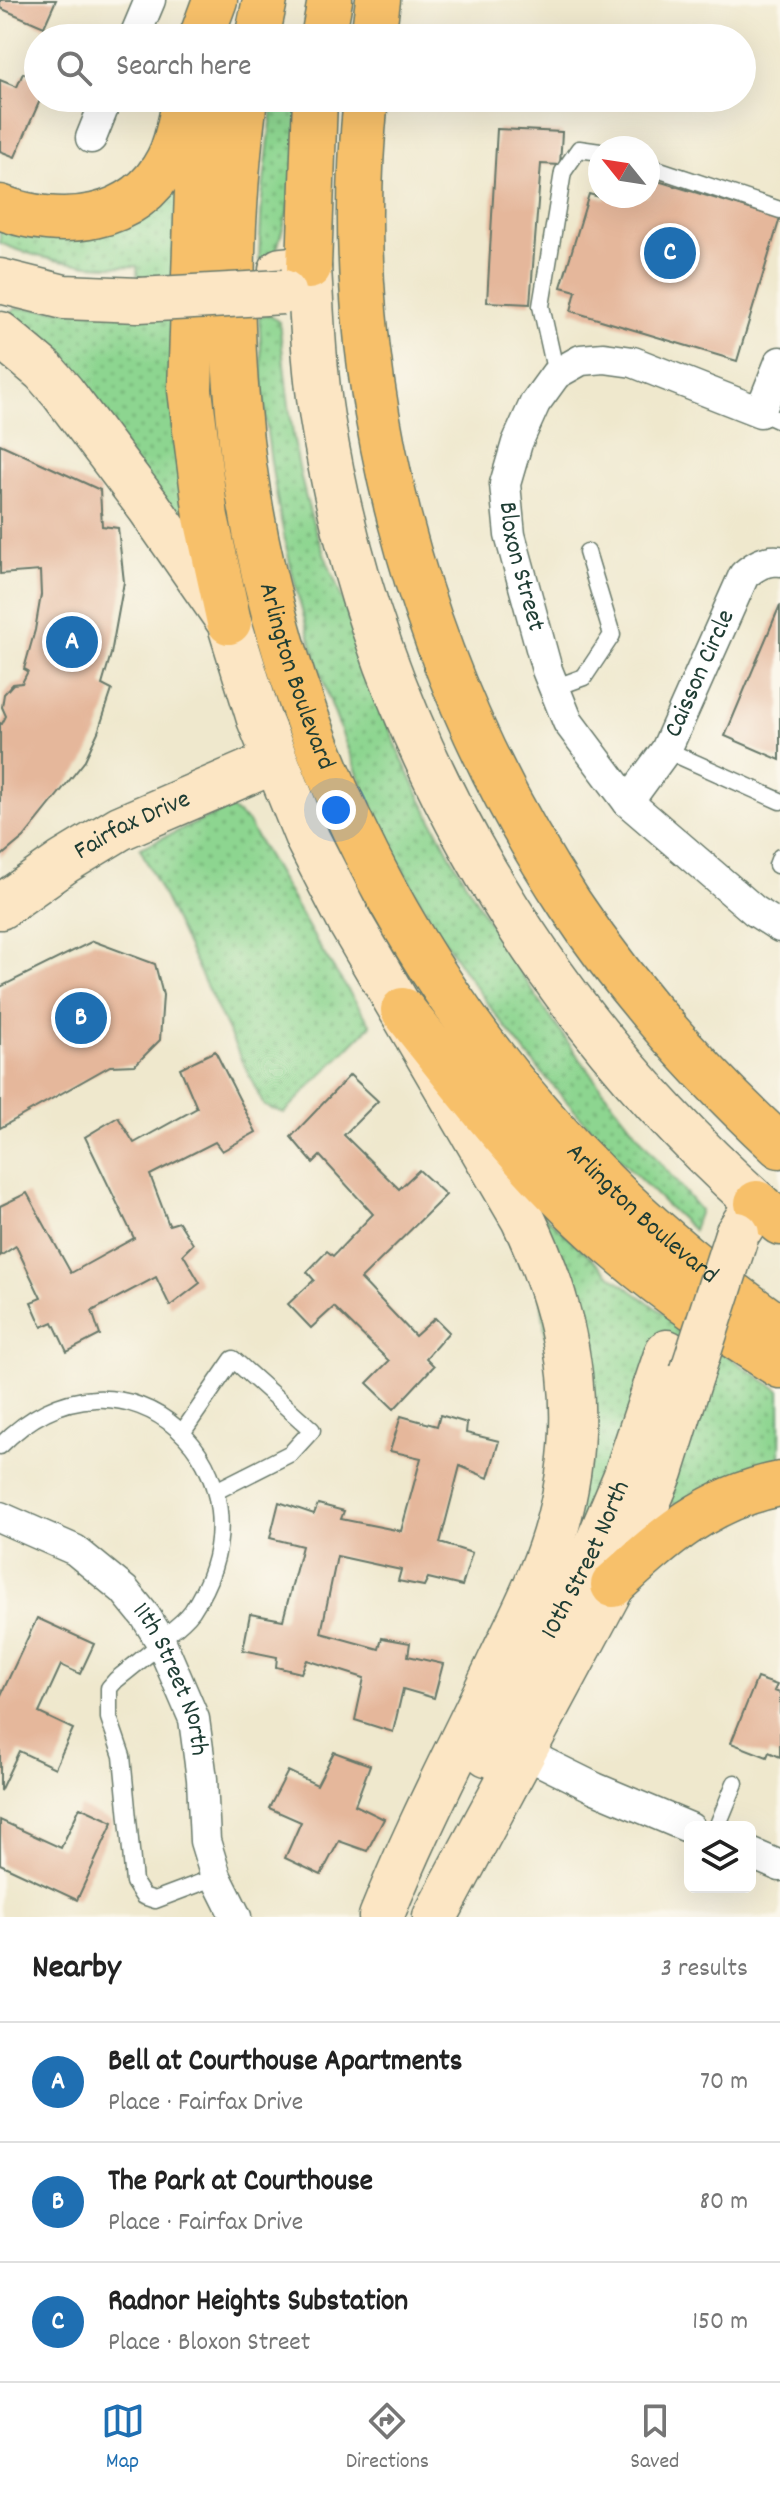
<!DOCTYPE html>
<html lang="en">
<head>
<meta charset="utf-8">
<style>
	body { margin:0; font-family:Dekko,sans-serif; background:#f2f2f2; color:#222 }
	.controls { position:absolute; right:24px; bottom:24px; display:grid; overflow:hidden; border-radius:12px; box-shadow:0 8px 32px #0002 }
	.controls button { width:72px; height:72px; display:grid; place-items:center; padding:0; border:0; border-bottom:2px solid #e0e0e0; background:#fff; color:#222; font:40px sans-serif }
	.compass { position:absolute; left:588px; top:136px; width:72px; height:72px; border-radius:50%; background:#fff; box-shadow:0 8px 32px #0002; rotate:300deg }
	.you { position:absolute; left:336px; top:810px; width:28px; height:28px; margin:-20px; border:6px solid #fff; border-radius:50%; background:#1a73e8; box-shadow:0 0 0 12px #1a73e833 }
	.badge { display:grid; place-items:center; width:52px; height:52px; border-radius:50%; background:#1f6fb2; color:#fff; font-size:26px; font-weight:700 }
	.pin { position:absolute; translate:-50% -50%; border:4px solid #fff; box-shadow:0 2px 8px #0006 }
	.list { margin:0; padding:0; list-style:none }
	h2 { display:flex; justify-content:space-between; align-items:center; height:104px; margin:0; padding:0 32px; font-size:34px }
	h2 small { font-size:26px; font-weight:400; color:#767676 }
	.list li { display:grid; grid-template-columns:52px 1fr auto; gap:24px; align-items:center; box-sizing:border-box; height:120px; padding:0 32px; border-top:2px solid #e0e0e0 }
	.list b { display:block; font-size:30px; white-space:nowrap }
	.list p { margin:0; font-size:26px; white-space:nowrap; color:#767676 }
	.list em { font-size:26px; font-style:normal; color:#767676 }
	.icon { flex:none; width:44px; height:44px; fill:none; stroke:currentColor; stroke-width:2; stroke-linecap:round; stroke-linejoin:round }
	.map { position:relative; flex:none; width:780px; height:1917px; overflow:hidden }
	.search { position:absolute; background:#fff; box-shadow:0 8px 32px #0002; left:24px; right:24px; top:24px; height:88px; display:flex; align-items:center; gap:20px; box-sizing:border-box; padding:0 28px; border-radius:44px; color:#767676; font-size:30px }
	.sheet { height:464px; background:#fff }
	nav { display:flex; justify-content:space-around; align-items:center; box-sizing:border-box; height:112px; border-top:2px solid #e0e0e0; background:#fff; font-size:22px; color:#767676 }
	nav a { display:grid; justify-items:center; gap:4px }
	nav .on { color:#1f6fb2 }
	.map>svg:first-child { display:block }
	.grass { fill:url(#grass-dots); stroke:#568962; stroke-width:2 }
	.building { fill:#e5b79b }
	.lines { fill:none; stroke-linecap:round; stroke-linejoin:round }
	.lane-casing { stroke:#68796a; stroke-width:19 }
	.street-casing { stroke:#68796a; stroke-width:33 }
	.secondary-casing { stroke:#68796a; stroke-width:47 }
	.highway-casing { stroke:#68796a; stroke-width:47 }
	.lane { stroke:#fff; stroke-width:16 }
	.street { stroke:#fff; stroke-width:30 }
	.secondary { stroke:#fce6c4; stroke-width:44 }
	.highway { stroke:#f7c06b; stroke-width:44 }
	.secondary-bridge-casing { stroke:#68796a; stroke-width:47; stroke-linecap:butt }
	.secondary-bridge { stroke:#fce6c4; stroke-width:44 }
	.labels { text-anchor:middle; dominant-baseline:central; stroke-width:6; stroke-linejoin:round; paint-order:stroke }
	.street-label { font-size:26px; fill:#1f3d34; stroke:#fbf7ec }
</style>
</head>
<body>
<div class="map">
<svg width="780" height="1917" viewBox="0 0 780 1917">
	<defs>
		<pattern id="grass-dots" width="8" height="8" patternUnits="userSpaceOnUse" patternTransform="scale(2)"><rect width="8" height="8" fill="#8dd590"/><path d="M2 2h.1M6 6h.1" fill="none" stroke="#73ae76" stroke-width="1.8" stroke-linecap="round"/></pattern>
	</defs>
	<rect width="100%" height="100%" fill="#fbf7ec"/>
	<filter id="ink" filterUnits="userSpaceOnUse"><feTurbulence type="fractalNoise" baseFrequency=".0125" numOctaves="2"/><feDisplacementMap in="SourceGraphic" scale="16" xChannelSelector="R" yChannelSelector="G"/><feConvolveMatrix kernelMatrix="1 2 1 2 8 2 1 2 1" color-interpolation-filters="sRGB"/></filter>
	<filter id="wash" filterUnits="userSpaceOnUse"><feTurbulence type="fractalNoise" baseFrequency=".006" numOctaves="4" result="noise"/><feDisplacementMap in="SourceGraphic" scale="32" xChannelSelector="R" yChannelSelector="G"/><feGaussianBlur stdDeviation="1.8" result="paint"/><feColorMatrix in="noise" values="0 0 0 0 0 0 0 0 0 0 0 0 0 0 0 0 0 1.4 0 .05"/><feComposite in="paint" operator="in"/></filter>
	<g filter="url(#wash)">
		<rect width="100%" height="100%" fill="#efe8cd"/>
		<g class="grass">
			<path d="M274,98H300L295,186L274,259L259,260L262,199Z"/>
			<path d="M180,172L191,525L184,528L8,315L17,308L139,313L137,266C89,268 44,262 0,243V221Z"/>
			<path d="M268,314L279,322C287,386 292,452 310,513C319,544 333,574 344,604C364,659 382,715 406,768C482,929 584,1076 700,1210L693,1230C605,1149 526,1062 459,963C356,811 289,613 267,432C262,394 262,355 259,317Z"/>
			<path d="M230,808L247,821L322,951L371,1025L284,1113L264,1106L140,848Z"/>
			<path d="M530,1202L609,1274L666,1315L780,1391V1470L681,1508L672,1502L610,1486L541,1608L569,1535Z"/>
		</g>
		<g id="blocks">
			<g class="building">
				<path d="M0,0H56L44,27L0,8Z"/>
				<path d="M23,73L38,80V98H41L15,157L0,151V80L17,87Z"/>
				<path d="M497,129L562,132L560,165L541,164L530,304L487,302Z"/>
				<path d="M648,178L780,218L737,361L571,311L576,291L561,287L589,194L606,199L607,196H648Z"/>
				<path d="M0,444L100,490L102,526L118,528L124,582L111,654L102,685L112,690L98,732L84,762L24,837L0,857V723L2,724L6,716L2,707L4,694L13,684L22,683L28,671L24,669L35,630L41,595L40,571L0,574Z"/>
				<path d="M780,605V760L725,736Z"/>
				<path d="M93,941L155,964L163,995L160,1040L135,1065L110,1066L0,1128V987Z"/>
				<path d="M215,1051L256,1132L222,1151L215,1142L150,1175L169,1225L179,1222L193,1244L183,1254L200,1283L170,1306L156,1277L92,1311L100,1335L67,1352L53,1322L42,1327L31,1302L41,1298L16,1246L0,1256V1206L27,1193L71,1273L134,1238L85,1137L118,1117L134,1143L197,1108L180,1068Z"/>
				<path d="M350,1075L378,1101L344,1135L399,1189L419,1170L446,1195L361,1279L415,1336L435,1318L449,1332L426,1358L434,1366L394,1409L367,1383L389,1361L334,1307L311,1328L288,1304L314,1280L307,1272L327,1251L333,1256L373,1214L320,1156L313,1163L291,1137Z"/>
				<path d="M440,1415L467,1423L466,1433L499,1441L488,1478L460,1466L440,1543L472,1553L462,1586L428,1578L424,1586L398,1581L401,1570L337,1556L321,1633L379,1649L382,1638L410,1643L408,1656L443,1664L434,1698L403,1689L393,1732L355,1720L364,1678L307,1660L301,1673L276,1667L277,1657L243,1650L250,1614L283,1620L302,1546L270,1538L279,1502L314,1514L318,1504L344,1511L341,1519L401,1531L421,1458L390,1451L401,1416L437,1426Z"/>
				<path d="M37,1618L94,1644L80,1674L61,1665L39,1713L73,1729L55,1768L19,1751L0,1791V1697Z"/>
				<path d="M757,1678L777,1685L774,1691L780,1693V1757L769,1752L767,1757L731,1743Z"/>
				<path d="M334,1752L370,1765L355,1805L384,1819L367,1851L339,1841L321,1875L285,1858L301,1822L269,1808L288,1771L317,1785Z"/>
				<path d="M80,1807L113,1822L77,1900L0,1864V1820L61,1848Z"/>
			</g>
		</g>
	</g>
	<g filter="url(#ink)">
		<use href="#blocks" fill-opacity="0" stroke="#68796a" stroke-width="2"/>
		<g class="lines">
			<defs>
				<g id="lane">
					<path d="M648,166L780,210"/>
					<path d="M556,374L541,306L563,172L579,149L600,152"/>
					<path d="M760,412L780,421"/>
					<path d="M554,688L584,677L612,635L587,552"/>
					<path d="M666,750L780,801"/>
					<path d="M777,865L780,857"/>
					<path d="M182,1433L233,1359L312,1430L291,1453L218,1490"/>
					<path d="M0,1446C124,1320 285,1471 192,1611C184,1622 171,1631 160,1640"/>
					<path d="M162,1643L116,1680L109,1688V1718L122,1756L134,1882L143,1896L155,1900L216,1877"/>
					<path d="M717,1827L735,1783"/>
				</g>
				<g id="street">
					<path d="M134,38L150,0"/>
					<path d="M91,138L107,98"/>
					<path id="s1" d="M780,362L760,412L633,362L604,358L581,360L556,374L535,403L517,443L505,484L510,535L547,670L568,722L628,802L755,911L780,927"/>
					<path id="s2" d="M628,802L666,750L744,575C755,566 765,559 780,561"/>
					<path id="s3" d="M0,1517L75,1550L124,1590L146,1617L160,1640L194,1719L202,1779L205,1841L216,1877L236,1917"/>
					<path d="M506,1744L595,1788L690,1828"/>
					<path d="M750,1853L780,1866"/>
				</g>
				<g id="secondary">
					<path d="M281,270L309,267C312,317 314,368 322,418C370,722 528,998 757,1203L737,1234"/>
					<path d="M0,281L64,297L139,300"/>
					<path d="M0,334L44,371L63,393L149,507L229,622L259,719L308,840L351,924L523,1219C573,1322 588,1425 554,1536C541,1579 520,1619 501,1659C461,1744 416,1829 381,1917"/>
					<path id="s4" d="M0,907L64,862L120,828L275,761"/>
					<path id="s5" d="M487,1754L594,1551L625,1478L667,1352"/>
					<path d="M435,1917L613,1585L661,1472L692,1373"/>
				</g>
				<g id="highway">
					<path d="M201,38L215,0"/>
					<path d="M257,38L265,0"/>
					<path d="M323,38L330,0"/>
					<path d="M373,38L378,0"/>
					<path d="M207,98L197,190L190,390L206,517L229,622"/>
					<path id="s6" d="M245,98C232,201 228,306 238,410C263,698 399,981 605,1183C659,1237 718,1284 780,1328"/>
					<path d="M366,98C337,378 416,670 570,904C629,993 702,1074 780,1146"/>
					<path d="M0,207C60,230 136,223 168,160C178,141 180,120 185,100"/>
					<path d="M309,267L315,98"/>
					<path d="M403,1010C470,1095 537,1183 620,1252C670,1295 725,1331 780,1366"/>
					<path d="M757,1203L780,1223"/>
					<path d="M613,1585C665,1537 708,1498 780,1484"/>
				</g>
			</defs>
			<use href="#lane" class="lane-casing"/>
			<use href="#street" class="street-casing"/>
			<use href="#secondary" class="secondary-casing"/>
			<use href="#highway" class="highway-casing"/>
			<use href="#lane" class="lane"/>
			<use href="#street" class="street"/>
			<use href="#secondary" class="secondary"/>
			<use href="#highway" class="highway"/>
			<defs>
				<g id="secondary-bridge">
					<path d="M139,300L283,292"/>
					<path d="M692,1373L737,1234"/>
				</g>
			</defs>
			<use href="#secondary-bridge" class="secondary-bridge-casing"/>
			<use href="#secondary-bridge" class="secondary-bridge"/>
		</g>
	</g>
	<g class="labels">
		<g class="street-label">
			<text stroke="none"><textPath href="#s1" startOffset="478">Bloxon Street</textPath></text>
			<text stroke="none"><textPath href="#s2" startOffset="148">Caisson Circle</textPath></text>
			<text stroke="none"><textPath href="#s6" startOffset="586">Arlington Boulevard</textPath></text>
			<text stroke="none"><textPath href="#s4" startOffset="156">Fairfax Drive</textPath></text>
			<text stroke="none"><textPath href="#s6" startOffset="1234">Arlington Boulevard</textPath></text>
			<text stroke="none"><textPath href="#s5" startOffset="218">10th Street North</textPath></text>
			<text stroke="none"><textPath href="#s3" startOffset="248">11th Street North</textPath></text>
		</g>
	</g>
</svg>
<div class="controls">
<button><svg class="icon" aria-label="layers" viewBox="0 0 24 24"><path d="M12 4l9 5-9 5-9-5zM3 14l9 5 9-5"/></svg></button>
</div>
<svg class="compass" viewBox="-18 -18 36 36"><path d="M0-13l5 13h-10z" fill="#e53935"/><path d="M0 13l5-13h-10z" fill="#767676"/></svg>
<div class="you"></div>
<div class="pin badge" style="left:72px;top:642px">A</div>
<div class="pin badge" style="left:81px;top:1018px">B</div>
<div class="pin badge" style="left:670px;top:253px">C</div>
<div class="search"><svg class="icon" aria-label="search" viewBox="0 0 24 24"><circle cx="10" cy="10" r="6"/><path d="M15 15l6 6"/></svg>Search here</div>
</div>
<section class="sheet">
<h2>Nearby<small>3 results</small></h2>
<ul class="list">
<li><span class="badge">A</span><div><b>Bell at Courthouse Apartments</b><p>Place · Fairfax Drive</p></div><em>70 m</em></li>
<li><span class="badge">B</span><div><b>The Park at Courthouse</b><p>Place · Fairfax Drive</p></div><em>80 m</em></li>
<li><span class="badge">C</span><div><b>Radnor Heights Substation</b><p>Place · Bloxon Street</p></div><em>150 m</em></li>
</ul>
</section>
<nav>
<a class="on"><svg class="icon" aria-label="map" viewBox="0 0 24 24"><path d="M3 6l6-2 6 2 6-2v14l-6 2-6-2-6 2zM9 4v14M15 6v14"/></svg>Map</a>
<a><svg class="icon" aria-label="directions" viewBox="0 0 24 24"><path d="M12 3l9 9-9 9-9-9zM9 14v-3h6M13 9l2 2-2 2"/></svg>Directions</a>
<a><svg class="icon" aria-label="saved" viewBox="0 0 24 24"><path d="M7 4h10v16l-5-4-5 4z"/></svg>Saved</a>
</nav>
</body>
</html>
